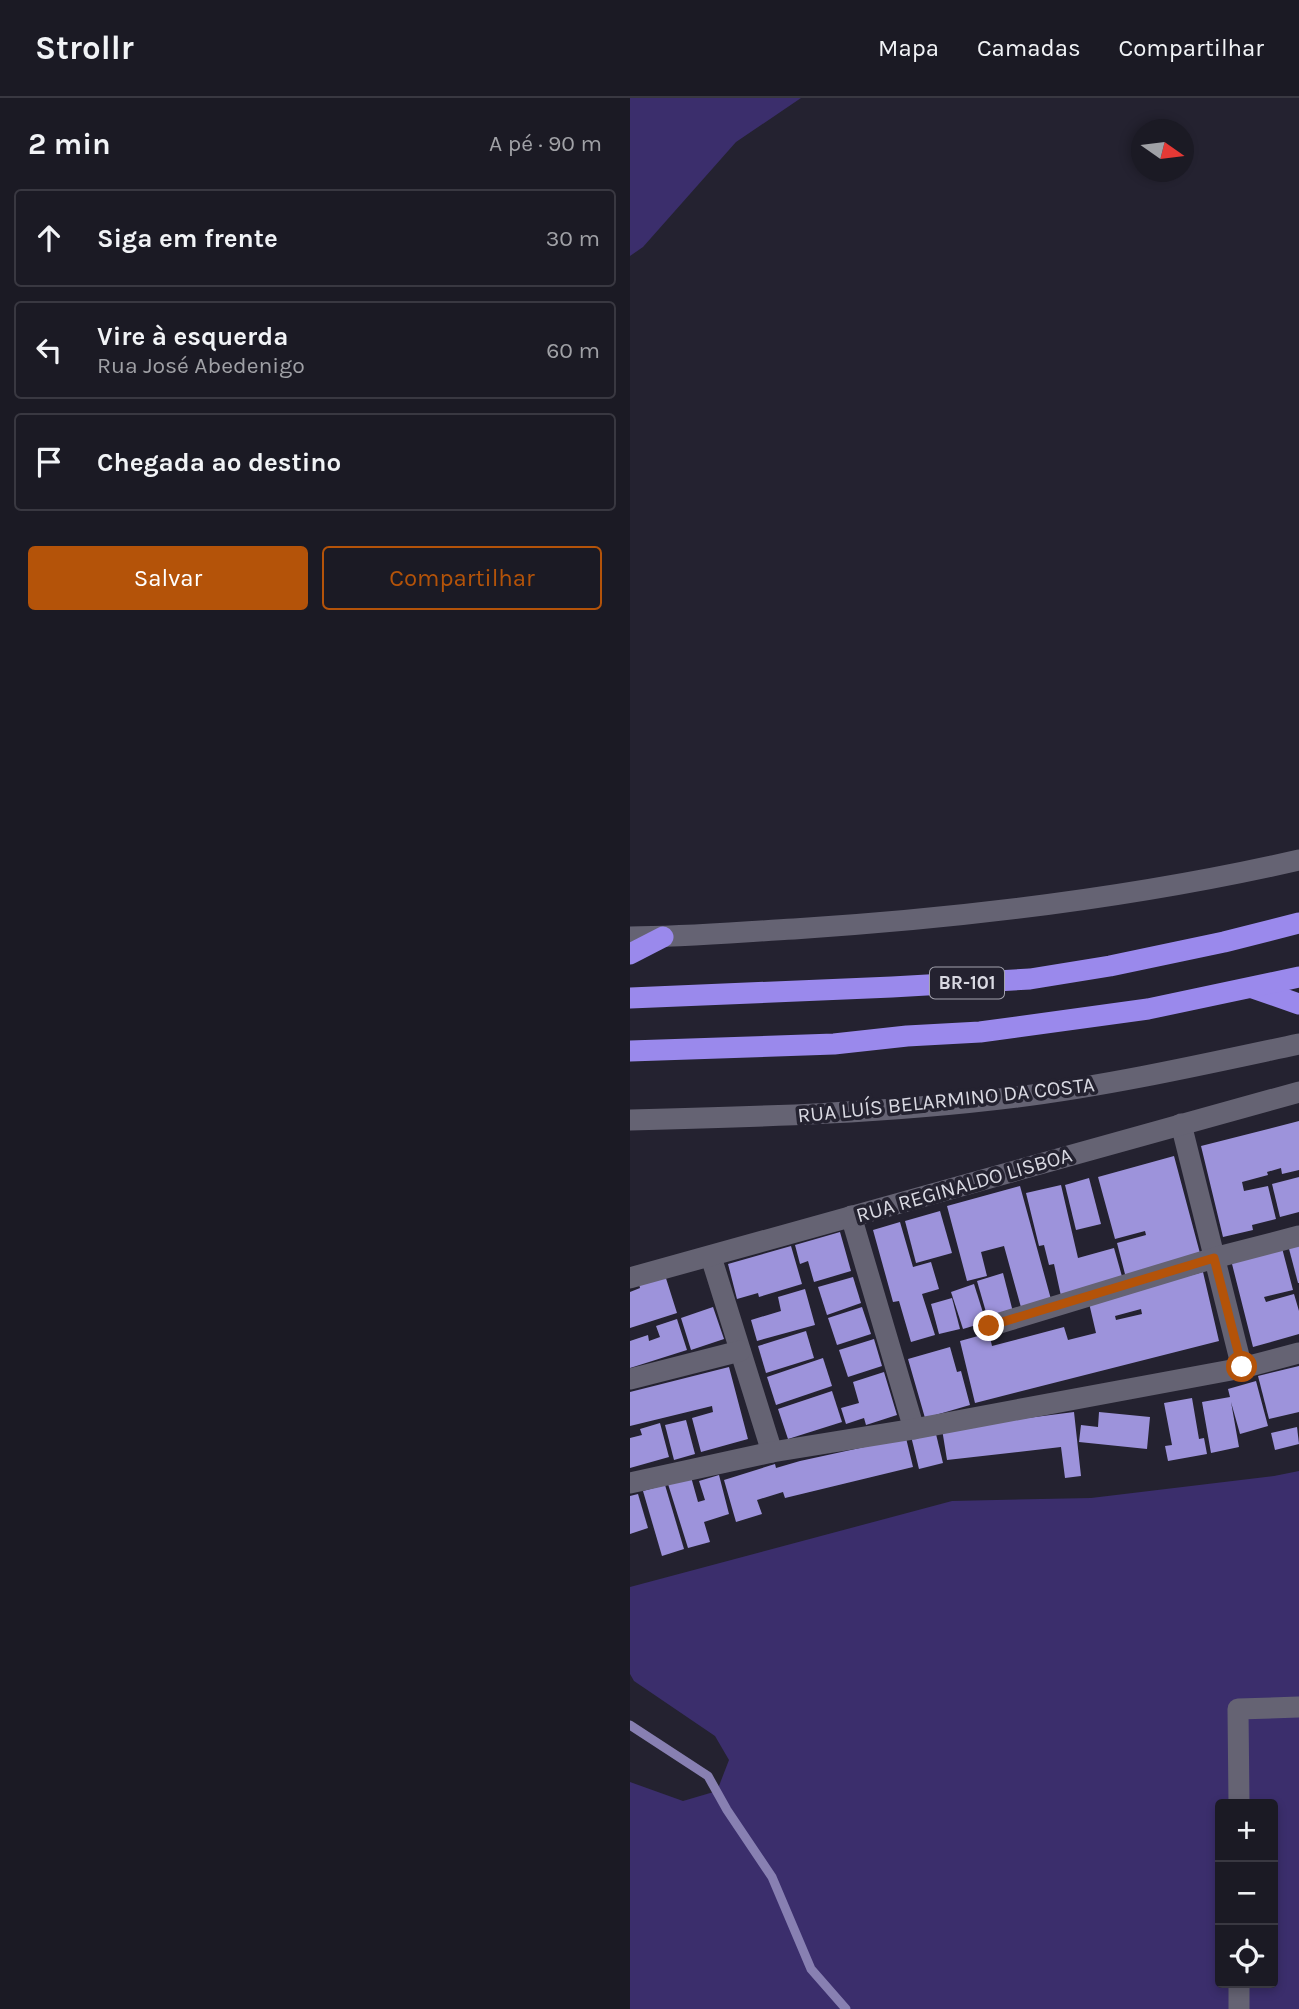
<!DOCTYPE html>
<html lang="pt">
<head>
<meta charset="utf-8">
<style>
	body { margin:0; font-family:Karla,sans-serif; background:#24232c; color:#f1f3f6 }
	.controls { position:absolute; right:21px; bottom:21px; display:grid; overflow:hidden; border-radius:7px; box-shadow:0 4px 10px #0003 }
	.controls button { width:63px; height:63px; display:grid; place-items:center; padding:0; border:0; border-bottom:2px solid #393841; background:#1b1a24; color:#f1f3f6; font:35px sans-serif }
	.compass { position:absolute; left:501px; top:21px; width:63px; height:63px; border-radius:50%; background:#1b1a24; box-shadow:0 4px 10px #0003; rotate:104deg }
	.stop { position:absolute; width:21px; height:21px; margin:-16px; border:5px solid #b45309; border-radius:50%; background:#fff }
	.stop.end { background:#b45309; border-color:#fff; box-shadow:0 2px 7px #0008 }
	.list { margin:0; padding:0; list-style:none }
	h2 { display:flex; justify-content:space-between; align-items:center; height:91px; margin:0; padding:0 28px; font-size:30px }
	h2 small { font-size:23px; font-weight:400; color:#a0a1a6 }
	.list li { display:grid; grid-template-columns:46px 1fr auto; gap:21px; align-items:center; box-sizing:border-box; height:98px; margin:0 14px 14px; padding:0 14px; border:2px solid #393841; border-radius:7px }
	.list b { display:block; font-size:26px; white-space:nowrap }
	.list p { margin:0; font-size:23px; white-space:nowrap; color:#a0a1a6 }
	.list em { font-size:23px; font-style:normal; color:#a0a1a6 }
	.actions { display:flex; gap:14px; padding:21px 28px }
	.actions a { flex:1; padding:16px 0; border:2px solid #b45309; border-radius:7px; text-align:center; font-size:24px; color:#b45309 }
	.actions .main { background:#b45309; color:#fff }
	.icon { flex:none; width:38px; height:38px; fill:none; stroke:currentColor; stroke-width:2; stroke-linecap:round; stroke-linejoin:round }
	.map { position:relative; flex:none; width:669px; height:1911px; overflow:hidden }
	header { display:flex; align-items:center; gap:42px; box-sizing:border-box; height:98px; padding:0 35px; background:#1b1a24; border-bottom:2px solid #393841 }
	header strong { font-size:33px }
	nav { display:flex; gap:38px; margin-inline-start:auto; font-size:24px }
	main { display:flex }
	aside { flex:1; background:#1b1a24 }
	.map>svg:first-child { display:block }
	.green { fill:#3b2e6c; fill-rule:evenodd }
	.lines { fill:none; stroke-linecap:round; stroke-linejoin:round }
	.stream { stroke:#8880b2; stroke-width:9 }
	.building { fill:#9d93db; fill-rule:evenodd }
	.street { stroke:#656373; stroke-width:21 }
	.secondary { stroke:#656373; stroke-width:21 }
	.highway { stroke:#9a89ec; stroke-width:21 }
	.route { stroke:#b45309; stroke-width:9 }
	.labels { text-anchor:middle; dominant-baseline:central; stroke-width:7; stroke-linejoin:round; paint-order:stroke }
	.shield { fill:#242230; stroke:#a3a2ad; stroke-width:2 }
	.shield-label { font-size:19px; font-weight:bold; fill:#d9d9e2 }
	.street-label { font-size:21px; fill:#d9d9e2; stroke:#242230 }
</style>
</head>
<body>
<header>
<strong>Strollr</strong>
<nav><a>Mapa</a><a>Camadas</a><a>Compartilhar</a></nav>
</header>
<main>
<aside>
<h2>2 min<small>A pé · 90 m</small></h2>
<ul class="list">
<li><svg class="icon" aria-label="ahead" viewBox="0 0 24 24"><path d="M12 20V5M6 11l6-6 6 6"/></svg><div><b>Siga em frente</b></div><em>30 m</em></li>
<li><svg class="icon" aria-label="left" viewBox="0 0 24 24"><path d="M17 20v-9H6M10 6l-5 5 5 5"/></svg><div><b>Vire à esquerda</b><p>Rua José Abedenigo</p></div><em>60 m</em></li>
<li><svg class="icon" aria-label="arrive" viewBox="0 0 24 24"><path d="M6 21V4h12l-3 4 3 4H6"/></svg><div><b>Chegada ao destino</b></div></li>
</ul>
<div class="actions"><a class="main">Salvar</a><a>Compartilhar</a></div>
</aside>
<div class="map">
<svg width="669" height="1911" viewBox="0 0 669 1911">
	<rect width="100%" height="100%" fill="#242230"/>
	<g class="green">
		<path d="M0,0H171L106,44L13,149L0,158Z"/>
		<path d="M669,1373V1911H0V1684L53,1703L87,1693L99,1662L85,1638L4,1583L0,1576V1489L322,1403L461,1400L644,1378ZM590,1706H643V1885H590Z"/>
	</g>
	<g class="lines">
		<path class="stream" d="M0,1627L78,1678L97,1712L142,1779L181,1871L216,1911"/>
	</g>
	<g class="building">
		<path d="M669,1023V1072L652,1076L651,1070L637,1074L638,1077L612,1084L614,1093L638,1088L646,1121L622,1127L623,1132L593,1139L571,1048Z"/>
		<path d="M544,1058L571,1159L496,1180L487,1145L516,1137L515,1133L485,1141L468,1079Z"/>
		<path d="M669,1079V1114L650,1119L642,1086Z"/>
		<path d="M459,1080L471,1126L446,1132L435,1087Z"/>
		<path d="M431,1087L448,1160L484,1150L493,1182L431,1198L424,1166L419,1167L414,1147L409,1148L396,1095Z"/>
		<path d="M390,1088L422,1205L392,1213L374,1148L351,1154L357,1178L337,1183L317,1108Z"/>
		<path d="M310,1113L322,1155L286,1165L275,1123Z"/>
		<path d="M270,1124L283,1169L301,1164L309,1191L292,1196L305,1237L281,1244L269,1203L263,1204L243,1132Z"/>
		<path d="M210,1134L221,1173L184,1184L178,1163L170,1166L165,1147Z"/>
		<path d="M669,1144V1185H668L658,1147Z"/>
		<path d="M161,1148L172,1186L129,1199L128,1195L107,1201L98,1166Z"/>
		<path d="M652,1150L663,1192L634,1199L636,1204L664,1196L669,1213V1236L623,1249L601,1162Z"/>
		<path d="M34,1174L47,1215L0,1230V1194L10,1190L8,1182Z"/>
		<path d="M573,1174L589,1243L345,1305L330,1243L359,1235L362,1248L434,1229L438,1242L466,1235L459,1205ZM511,1211L512,1216L486,1222L485,1218Z"/>
		<path d="M373,1175L383,1214L358,1221L347,1183Z"/>
		<path d="M223,1179L231,1205L197,1217L188,1189Z"/>
		<path d="M344,1186L356,1224L333,1231L321,1194Z"/>
		<path d="M175,1191L185,1227L127,1243L121,1222L151,1213L148,1199Z"/>
		<path d="M322,1200L330,1231L309,1236L301,1206Z"/>
		<path d="M83,1209L94,1241L61,1252L51,1220Z"/>
		<path d="M232,1209L241,1236L207,1247L198,1220Z"/>
		<path d="M47,1221L57,1252L0,1270V1243L18,1237L19,1243L30,1239L26,1228Z"/>
		<path d="M176,1233L184,1260L136,1275L128,1248Z"/>
		<path d="M244,1241L252,1268L218,1279L209,1252Z"/>
		<path d="M320,1249L327,1274L331,1273L340,1307L295,1320L278,1261Z"/>
		<path d="M193,1260L202,1288L146,1307L137,1279Z"/>
		<path d="M669,1268V1314L639,1321L628,1278Z"/>
		<path d="M99,1269L118,1341L71,1354L62,1320L83,1314L82,1308L0,1328V1294Z"/>
		<path d="M254,1274L267,1317L236,1327L234,1320L216,1326L211,1310L229,1305L223,1284Z"/>
		<path d="M626,1283L638,1328L610,1336L601,1304L609,1349L581,1355L572,1304L600,1299L598,1291Z"/>
		<path d="M202,1293L212,1324L158,1341L148,1311Z"/>
		<path d="M562,1300L569,1341L574,1340L577,1356L538,1363L535,1348L542,1347L534,1305Z"/>
		<path d="M444,1314L451,1378L435,1380L431,1349L317,1362L312,1331Z"/>
		<path d="M469,1314L520,1319L517,1351L449,1344L451,1327L468,1329Z"/>
		<path d="M56,1322L65,1356L44,1362L35,1327Z"/>
		<path d="M30,1325L39,1359L0,1370V1340L12,1337L10,1331Z"/>
		<path d="M667,1329L669,1346L645,1352L641,1335Z"/>
		<path d="M305,1332L313,1365L289,1371L281,1338Z"/>
		<path d="M276,1340L283,1369L155,1400L153,1394L127,1402L132,1416L106,1424L94,1382L145,1366L146,1370L170,1363Z"/>
		<path d="M89,1377L99,1416L74,1424L80,1444L58,1450L38,1386L61,1379L68,1404L75,1402L69,1383Z"/>
		<path d="M35,1387L54,1451L32,1458L13,1393Z"/>
		<path d="M8,1396L18,1430L0,1436V1398Z"/>
	</g>
	<g class="lines">
		<g class="street">
			<path d="M551,1026L612,1270"/>
			<path d="M221,1118L284,1331"/>
			<path d="M81,1159L142,1354"/>
			<path d="M0,1180L669,994"/>
			<path d="M360,1228L584,1160L669,1138"/>
			<path d="M0,1281L110,1253"/>
			<path d="M0,1385L142,1354L284,1331L612,1270L669,1255"/>
			<path d="M609,1706L608,1611L669,1609"/>
			<path d="M609,1885V1911"/>
		</g>
		<g class="secondary">
			<path d="M0,839C55,839 110,834 164,831C334,820 503,800 669,762"/>
			<path d="M0,1022C129,1019 259,1015 387,999C482,987 575,966 669,946"/>
		</g>
		<g class="highway">
			<path d="M0,856L33,839"/>
			<path d="M623,890L669,906"/>
			<path d="M0,900L262,889L400,881L480,868L594,844L669,825"/>
			<path d="M0,953L204,946L277,938L350,934L518,911L669,879"/>
		</g>
	</g>
	<g class="lines">
		<path class="route" d="M359,1228L584,1160L612,1269"/>
	</g>
	<g class="labels">
		<rect class="shield" x="300" y="869.5" width="74" height="31" rx="5"/>
		<g class="shield-label">
			<text x="337" y="885">BR-101</text>
		</g>
		<g class="street-label">
			<text transform="translate(316 1002) rotate(-6)">RUA LUÍS BELARMINO DA COSTA</text>
			<text transform="translate(334 1087) rotate(-16)">RUA REGINALDO LISBOA</text>
		</g>
	</g>
</svg>
<div class="controls">
<button>+</button>
<button>−</button>
<button><svg class="icon" aria-label="locate" viewBox="0 0 24 24"><circle cx="12" cy="12" r="6"/><path d="M12 2v4M12 18v4M2 12h4M18 12h4"/></svg></button>
</div>
<svg class="compass" viewBox="-18 -18 36 36"><path d="M0-13l5 13h-10z" fill="#e53935"/><path d="M0 13l5-13h-10z" fill="#a0a1a6"/></svg>
<div class="stop" style="left:612px;top:1269px"></div>
<div class="stop end" style="left:359px;top:1228px"></div>
</div>
</main>
</body>
</html>
